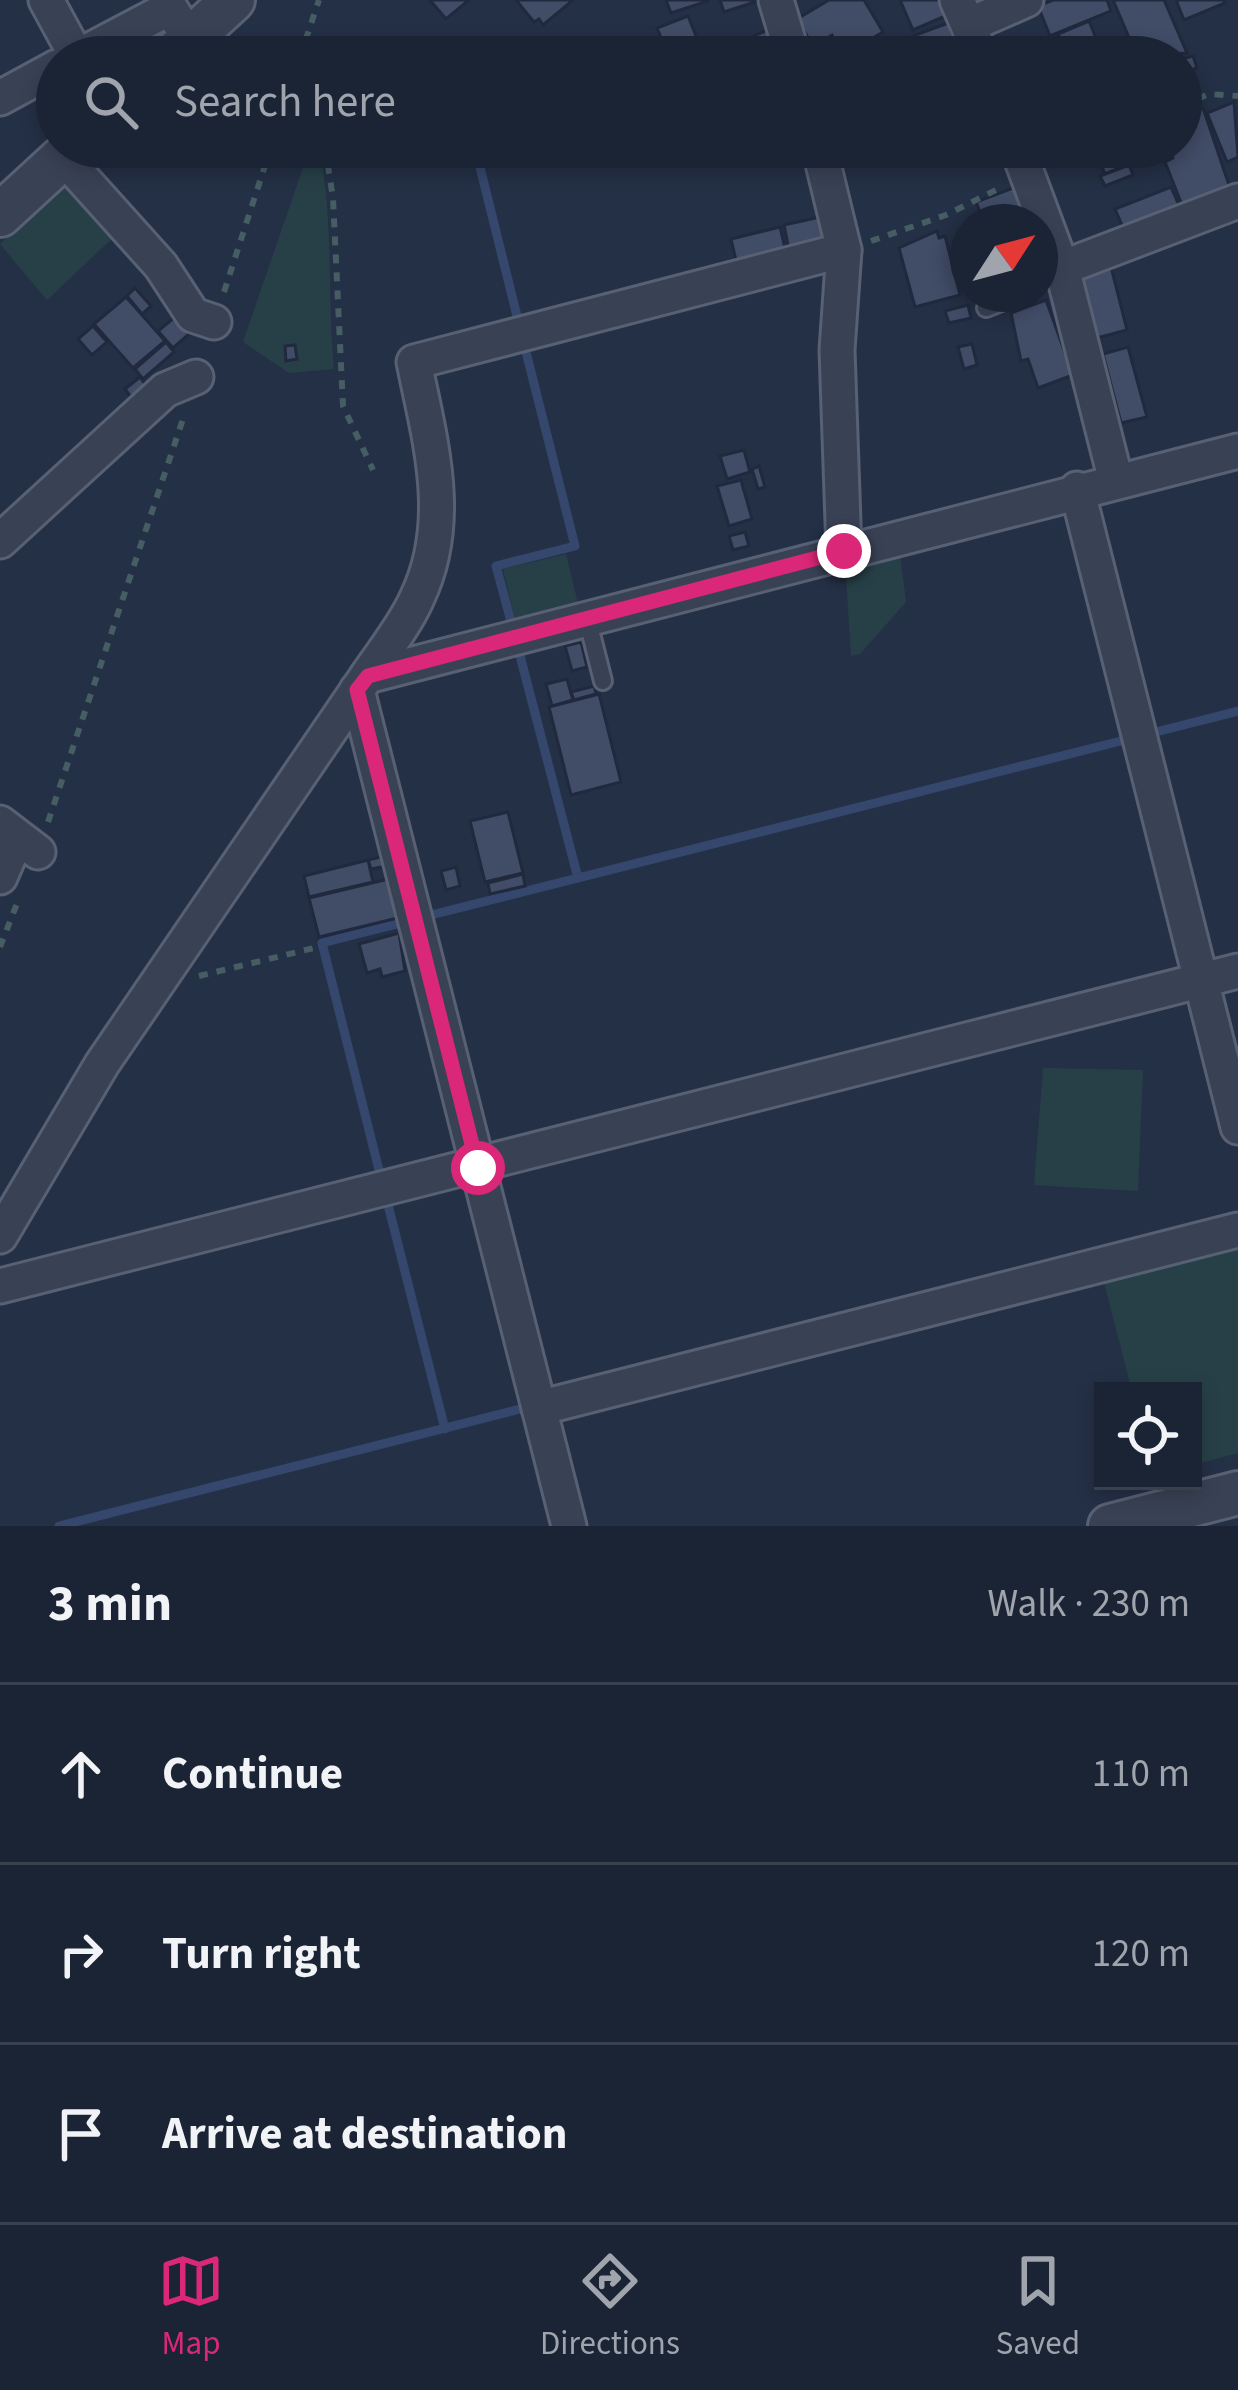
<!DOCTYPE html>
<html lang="en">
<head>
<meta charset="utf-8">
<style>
	body { margin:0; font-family:"Source Sans 3",sans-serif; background:#283040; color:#f1f3f6 }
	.controls { position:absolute; right:36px; bottom:36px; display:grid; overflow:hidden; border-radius:0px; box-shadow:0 6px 18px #0003 }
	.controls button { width:108px; height:108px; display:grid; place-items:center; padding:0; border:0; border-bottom:3px solid #39414f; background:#1b2434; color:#f1f3f6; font:60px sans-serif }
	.compass { position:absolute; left:950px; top:204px; width:108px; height:108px; border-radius:50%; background:#1b2434; box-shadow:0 6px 18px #0003; rotate:54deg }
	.stop { position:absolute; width:36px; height:36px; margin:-27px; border:9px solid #db2777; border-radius:50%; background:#fff }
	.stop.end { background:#db2777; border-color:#fff; box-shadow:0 3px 12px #0008 }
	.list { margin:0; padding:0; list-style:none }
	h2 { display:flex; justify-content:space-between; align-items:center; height:156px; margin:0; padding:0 48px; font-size:51px }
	h2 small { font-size:39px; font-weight:400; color:#a0a4ac }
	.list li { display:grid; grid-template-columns:78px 1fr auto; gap:36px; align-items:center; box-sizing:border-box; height:180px; padding:0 48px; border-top:3px solid #39414f }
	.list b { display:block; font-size:45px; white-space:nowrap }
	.list em { font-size:39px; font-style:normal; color:#a0a4ac }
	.icon { flex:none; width:66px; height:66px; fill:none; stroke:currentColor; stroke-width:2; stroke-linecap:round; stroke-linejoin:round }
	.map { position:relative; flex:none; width:1238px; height:1526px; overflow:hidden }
	.search { position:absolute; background:#1b2434; box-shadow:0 6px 18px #0003; left:36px; right:36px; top:36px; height:132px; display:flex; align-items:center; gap:30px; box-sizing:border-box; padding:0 42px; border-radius:66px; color:#a0a4ac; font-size:45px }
	.sheet { height:696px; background:#1b2434 }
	nav { display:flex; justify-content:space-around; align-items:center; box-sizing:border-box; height:168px; border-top:3px solid #39414f; background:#1b2434; font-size:33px; color:#a0a4ac }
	nav a { display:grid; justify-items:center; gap:6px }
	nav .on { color:#db2777 }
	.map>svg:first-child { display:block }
	.green { fill:#274047 }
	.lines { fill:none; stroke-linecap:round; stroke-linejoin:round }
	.stream { stroke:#35476d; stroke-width:9 }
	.building { fill:#414c67; stroke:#20293d; stroke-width:3 }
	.service-casing { stroke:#586073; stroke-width:22 }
	.minor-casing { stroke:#586073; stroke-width:39 }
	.tertiary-casing { stroke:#586073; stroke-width:48 }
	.path { stroke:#455d63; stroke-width:6; stroke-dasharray:9 9; stroke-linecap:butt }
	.service { stroke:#394255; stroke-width:16 }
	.minor { stroke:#394255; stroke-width:33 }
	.tertiary { stroke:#394255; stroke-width:42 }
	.route { stroke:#db2777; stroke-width:15 }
</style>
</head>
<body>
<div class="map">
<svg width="1238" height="1526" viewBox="0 0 1238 1526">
	<rect width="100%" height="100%" fill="#243046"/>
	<g class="green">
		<path d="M310,147H319C334,220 327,294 334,369L289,373L243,342Z"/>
		<path d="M61,187L79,189L119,232L47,300L0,244Z"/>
		<path d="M899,547L906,602L860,654L851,656L845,560Z"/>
		<path d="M566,554L580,612L517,627L503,569Z"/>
		<path d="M1043,1068L1143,1070L1138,1191L1034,1185Z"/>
		<path d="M1238,1236V1453L1193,1465V1391H1132L1101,1271Z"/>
	</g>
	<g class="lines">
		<g class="stream">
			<path d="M475,147L519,324"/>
			<path d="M512,625L496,566L575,546L524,344"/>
			<path d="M518,648L578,878"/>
			<path d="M1152,733L1238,711"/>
			<path d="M427,916L1121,741"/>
			<path d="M380,1174L322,943L405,922"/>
			<path d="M387,1201L445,1429"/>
			<path d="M59,1526L528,1407"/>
		</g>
	</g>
	<g class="building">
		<path d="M430,0H469L446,19Z"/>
		<path d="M516,0H573L543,25L539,19L534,22Z"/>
		<path d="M666,0H708V1L671,13Z"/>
		<path d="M720,0H761L724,12Z"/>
		<path d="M829,0H864L883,32L843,55L832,35L813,46L797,19Z"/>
		<path d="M900,0H944L950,14L913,30Z"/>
		<path d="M1053,0H1107L1111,11L1050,36L1038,6Z"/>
		<path d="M1113,0H1164L1187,53L1128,57L1122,43L1130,40Z"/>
		<path d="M1176,0H1224L1225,3L1184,20Z"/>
		<path d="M688,16L701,48L669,57L657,28Z"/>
		<path d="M1089,21L1098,43L1067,56L1058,34Z"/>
		<path d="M948,23L961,57H912L905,39Z"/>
		<path d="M773,28L785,57H739L734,44Z"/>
		<path d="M1059,42L1066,57H1040L1038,51Z"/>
		<path d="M711,46L715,57H684Z"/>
		<path d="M1193,56L1197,68L1182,72L1181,59Z"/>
		<path d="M1234,102L1238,157L1227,162L1207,113Z"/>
		<path d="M1203,108L1231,191L1184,210L1165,162L1173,158L1169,147H1181V117Z"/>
		<path d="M1094,147H1147L1151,155L1105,174Z"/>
		<path d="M1129,165L1133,175L1105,186L1100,176Z"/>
		<path d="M1024,184L1039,222H984L976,202Z"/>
		<path d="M1171,187L1181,210L1125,232L1115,209Z"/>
		<path d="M820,217L827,246L790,255L784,225Z"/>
		<path d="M780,227L787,257L738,269L731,239Z"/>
		<path d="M937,231L939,238L945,236L960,295L915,307L899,248Z"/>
		<path d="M1111,267L1127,330L1097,338L1081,274Z"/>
		<path d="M135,288L151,306L142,314L127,296Z"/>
		<path d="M126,297L165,341L133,368L94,324Z"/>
		<path d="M1046,300L1073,375L1038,388L1028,359L1021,361L1011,313Z"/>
		<path d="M968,305L971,318L949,323L945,311Z"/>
		<path d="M175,317L189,334L173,348L158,331Z"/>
		<path d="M93,326L107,342L92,355L78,339Z"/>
		<path d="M166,342L174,352L143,379L135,369Z"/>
		<path d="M972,344L977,365L964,369L958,347Z"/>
		<path d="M295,345L297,359L286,361L285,346Z"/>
		<path d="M1128,347L1147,417L1121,423L1103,354Z"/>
		<path d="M140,377L149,390L134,401L125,389Z"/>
		<path d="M744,450L750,472L727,479L720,456Z"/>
		<path d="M759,466L765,487L758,489L752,469Z"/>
		<path d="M741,480L752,519L729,526L717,486Z"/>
		<path d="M745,532L749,546L733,550L729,536Z"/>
		<path d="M581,642L587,667L572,671L565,646Z"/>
		<path d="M567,679L573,700L552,706L546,684Z"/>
		<path d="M594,686L596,694L574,700L571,692Z"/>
		<path d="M599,694L621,782L571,795L549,707Z"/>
		<path d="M508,812L523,873L485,882L470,821Z"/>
		<path d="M385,856L387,866L371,869L368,860Z"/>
		<path d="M368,860L373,882L309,897L304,876Z"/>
		<path d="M456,867L460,886L446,890L441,871Z"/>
		<path d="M523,874L525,886L490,894L488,883Z"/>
		<path d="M397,877L406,916L319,937L309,898Z"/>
		<path d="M399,933L405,971L382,977L380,969L367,973L359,944Z"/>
	</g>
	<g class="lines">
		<defs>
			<g id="service">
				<path d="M986,308L1021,294"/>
				<path d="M587,618L603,681"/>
			</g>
			<g id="minor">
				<path d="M46,0L77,57"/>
				<path d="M776,0L793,57"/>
				<path d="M957,0L982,57"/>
				<path d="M969,25L1026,0"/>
				<path d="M77,57L170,8L190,39"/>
				<path d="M0,98L57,67"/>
				<path d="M819,147L844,250L837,350L844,551"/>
				<path d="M1017,147L1062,268L1116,481"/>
				<path d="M63,157L161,266L193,315L214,322"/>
				<path d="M1062,268L1238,201"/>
				<path d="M1077,489L1238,1127"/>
				<path d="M0,541L165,390L196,377"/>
				<path d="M367,676C384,651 405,625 417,598C454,521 430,441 414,362L844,250"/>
				<path d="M357,690L569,1526"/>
				<path d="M0,823L38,852"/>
				<path d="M0,877L16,840"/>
				<path d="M0,1236L102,1064L367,676L1238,451"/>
				<path d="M0,1286L1238,971"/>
				<path d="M539,1408L1238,1230"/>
			</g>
			<g id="tertiary">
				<path d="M171,57L233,0"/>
				<path d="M0,215L74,147"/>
				<path d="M1110,1526L1238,1493"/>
			</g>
		</defs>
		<use href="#service" class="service-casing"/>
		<use href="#minor" class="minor-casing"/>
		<use href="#tertiary" class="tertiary-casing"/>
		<g class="path">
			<path d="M300,57L319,0"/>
			<path d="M1181,106L1209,94L1238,96"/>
			<path d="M325,147L333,198L343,406L373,470"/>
			<path d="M1054,157L1078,147"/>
			<path d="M871,241L946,215L1002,187"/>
			<path d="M224,292L271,147"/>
			<path d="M48,822L183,419"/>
			<path d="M0,947L18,901"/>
			<path d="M199,976L318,947"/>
		</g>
		<use href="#service" class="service"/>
		<use href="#minor" class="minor"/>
		<use href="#tertiary" class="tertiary"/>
	</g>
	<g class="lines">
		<path class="route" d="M478,1168L357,690L368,676L844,551"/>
	</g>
</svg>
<div class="controls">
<button><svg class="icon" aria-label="locate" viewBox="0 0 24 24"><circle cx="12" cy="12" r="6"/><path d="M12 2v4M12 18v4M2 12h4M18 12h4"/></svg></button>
</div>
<svg class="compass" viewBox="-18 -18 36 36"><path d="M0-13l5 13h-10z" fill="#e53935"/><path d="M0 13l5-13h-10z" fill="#a0a4ac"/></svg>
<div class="stop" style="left:478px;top:1168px"></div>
<div class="stop end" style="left:844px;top:551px"></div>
<div class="search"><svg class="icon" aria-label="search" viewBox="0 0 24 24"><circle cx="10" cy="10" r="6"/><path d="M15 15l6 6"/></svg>Search here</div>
</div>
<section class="sheet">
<h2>3 min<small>Walk · 230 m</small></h2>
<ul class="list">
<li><svg class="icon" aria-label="ahead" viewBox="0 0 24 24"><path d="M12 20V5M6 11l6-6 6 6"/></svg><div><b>Continue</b></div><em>110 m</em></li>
<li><svg class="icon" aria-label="right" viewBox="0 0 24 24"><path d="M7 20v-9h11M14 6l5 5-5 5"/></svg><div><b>Turn right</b></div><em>120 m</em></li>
<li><svg class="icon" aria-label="arrive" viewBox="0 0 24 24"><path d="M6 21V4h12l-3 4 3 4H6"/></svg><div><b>Arrive at destination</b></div></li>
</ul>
</section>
<nav>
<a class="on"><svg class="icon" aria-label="map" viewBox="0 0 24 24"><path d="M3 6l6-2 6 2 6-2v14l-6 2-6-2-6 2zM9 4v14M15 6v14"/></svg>Map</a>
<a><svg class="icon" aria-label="directions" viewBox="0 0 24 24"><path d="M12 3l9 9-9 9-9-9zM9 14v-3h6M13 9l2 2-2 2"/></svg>Directions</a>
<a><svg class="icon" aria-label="saved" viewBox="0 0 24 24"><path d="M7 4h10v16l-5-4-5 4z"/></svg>Saved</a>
</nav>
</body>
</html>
